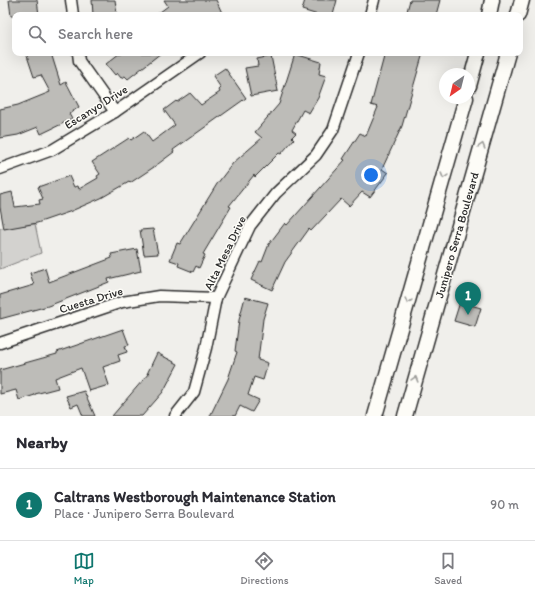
<!DOCTYPE html>
<html lang="en">
<head>
<meta charset="utf-8">
<style>
	body { margin:0; font-family:Itim,sans-serif; background:#f2f2f3; color:#2b2b33 }
	.compass { position:absolute; left:439px; top:68px; width:36px; height:36px; border-radius:50%; background:#fff; box-shadow:0 4px 16px #0002; rotate:215deg }
	.you { position:absolute; left:371px; top:175px; width:14px; height:14px; margin:-10px; border:3px solid #fff; border-radius:50%; background:#1a73e8; box-shadow:0 0 0 6px #1a73e833 }
	.badge { display:grid; place-items:center; width:26px; height:26px; border-radius:50%; background:#0f766e; color:#fff; font-size:13px; font-weight:700 }
	.pin { position:absolute; translate:-50% -33px; filter:drop-shadow(0 1px 2px #0008) }
	.pin::after { content:''; position:absolute; top:21px; width:14px; height:12px; background:inherit; clip-path:polygon(0 0,100% 0,50% 100%) }
	.list { margin:0; padding:0; list-style:none }
	h2 { display:flex; justify-content:space-between; align-items:center; height:52px; margin:0; padding:0 16px; font-size:17px }
	h2 small { font-size:13px; font-weight:400; color:#7c7c81 }
	.list li { display:grid; grid-template-columns:26px 1fr auto; gap:12px; align-items:center; box-sizing:border-box; height:72px; padding:0 16px; border-top:1px solid #e1e1e2 }
	.list b { display:block; font-size:15px; white-space:nowrap }
	.list p { margin:0; font-size:13px; white-space:nowrap; color:#7c7c81 }
	.list em { font-size:13px; font-style:normal; color:#7c7c81 }
	.icon { flex:none; width:22px; height:22px; fill:none; stroke:currentColor; stroke-width:2; stroke-linecap:round; stroke-linejoin:round }
	.map { position:relative; flex:none; width:535px; height:416px; overflow:hidden }
	.search { position:absolute; background:#fff; box-shadow:0 4px 16px #0002; left:12px; right:12px; top:12px; height:44px; display:flex; align-items:center; gap:10px; box-sizing:border-box; padding:0 14px; border-radius:8px; color:#7c7c81; font-size:15px }
	.sheet { height:124px; background:#fff }
	nav { display:flex; justify-content:space-around; align-items:center; box-sizing:border-box; height:56px; border-top:1px solid #e1e1e2; background:#fff; font-size:11px; color:#7c7c81 }
	nav a { display:grid; justify-items:center; gap:2px }
	nav .on { color:#0f766e }
	.map>svg:first-child { display:block }
	.green { fill:#d3d2cf; stroke:#7f7e7d }
	.building { fill:#bdbcb8; stroke:#2b2b2b }
	.lines { fill:none; stroke-linecap:round; stroke-linejoin:round }
	.street-casing { stroke:#2b2b2b; stroke-width:13 }
	.secondary-casing { stroke:#2b2b2b; stroke-width:17 }
	.street { stroke:#fdfcf7; stroke-width:10 }
	.secondary { stroke:#fdfcf7; stroke-width:14 }
	.oneway { stroke:#9e9e9b }
	.labels { text-anchor:middle; dominant-baseline:central; stroke-width:3; stroke-linejoin:round; paint-order:stroke }
	.street-label { font-size:12px; fill:#2b2b2b; stroke:#fdfcf7 }
</style>
</head>
<body>
<div class="map">
<svg width="535" height="416" viewBox="0 0 535 416">
	<rect width="100%" height="100%" fill="#f0efeb"/>
	<filter id="ink" filterUnits="userSpaceOnUse"><feTurbulence type="fractalNoise" baseFrequency=".025" numOctaves="2"/><feDisplacementMap in="SourceGraphic" scale="8" xChannelSelector="R" yChannelSelector="G"/><feConvolveMatrix kernelMatrix="1 2 1 2 8 2 1 2 1" color-interpolation-filters="sRGB"/></filter>
	<g filter="url(#ink)">
		<path class="green" d="M35,224L41,253L0,269V228Z"/>
		<g class="building">
			<path d="M9,0H37L39,15L11,16Z"/>
			<path d="M92,0H115L117,14L93,15Z"/>
			<path d="M164,0H216L223,15H156L168,6Z"/>
			<path d="M305,0H337L333,15H318L302,10Z"/>
			<path d="M410,0H440L436,15H406Z"/>
			<path d="M26,53H51L61,85L66,82L79,107L69,114L72,119L41,134L38,127L18,135L0,138V109L18,105L50,92L41,75L34,77Z"/>
			<path d="M120,53H161L128,79L125,76L121,78L117,73L115,75L106,64Z"/>
			<path d="M385,53H423L402,126L382,169L388,173L370,197L362,192L349,206L341,199L311,231L309,229L285,262L272,290L251,280L260,261L262,262L269,244L285,223L287,225L345,160L343,159L360,133L366,136L378,107L371,105Z"/>
			<path d="M295,54L321,62L319,74L326,76L318,98L309,113L303,110L292,130L296,133L292,137L294,139L281,154L279,153L255,177L254,175L229,206L231,207L203,254L205,255L199,268L196,266L193,272L178,266L179,263L170,260L177,243L180,244L217,184L233,163L262,138L255,132L279,104Z"/>
			<path d="M271,56L278,91L251,96L245,68L258,66L257,59Z"/>
			<path d="M225,68L246,98L173,150L174,152L154,167L130,183L129,182L101,198L69,212L37,223L4,229L0,207V195L12,192L15,207L40,204L39,200L43,199L38,187L69,176L74,187L78,186L79,189L98,178L97,176L100,174L92,162L129,138L131,140L144,131L152,142L175,125L164,110L176,101L177,102L190,93L201,105L220,92L219,90L221,88L213,76Z"/>
			<path d="M153,229L158,254L144,255L140,230Z"/>
			<path d="M137,249L141,271L108,279L109,282L89,290L48,306L0,319V295L34,285L30,273L45,268L49,282L112,258L111,254Z"/>
			<path d="M245,297L268,303L263,319L258,360L268,363L263,380L254,377L248,395L259,400L252,412L240,406L235,416H210L228,379L237,352L235,351L239,320Z"/>
			<path d="M460,302L481,308L475,327L454,321Z"/>
			<path d="M123,329L129,345L125,346L127,352L118,355L120,361L103,367L109,385L89,391L81,368L55,378L58,388L35,394V395L19,400L16,390L0,394V370L57,354V352Z"/>
			<path d="M157,353L178,364L163,392L142,416H112L149,373L147,374Z"/>
			<path d="M84,391L95,416H83L78,404L71,407L66,396Z"/>
		</g>
		<g class="lines">
			<defs>
				<g id="street">
					<path d="M71,0L73,15"/>
					<path d="M370,15L374,0"/>
					<path d="M78,53L79,61L115,112"/>
					<path d="M0,169L52,150L115,112L200,53"/>
					<path d="M0,343L122,302L159,296L216,298"/>
					<path d="M175,416L194,392L206,348L216,298L250,226L276,193L316,155L333,130L359,53"/>
				</g>
				<g id="secondary">
					<path d="M489,15L492,0"/>
					<path d="M518,15L522,0"/>
					<path d="M469,86L478,53"/>
					<path d="M375,416L466,98"/>
					<path d="M405,416L508,53"/>
				</g>
			</defs>
			<use href="#street" class="street-casing"/>
			<use href="#secondary" class="secondary-casing"/>
			<use href="#street" class="street"/>
			<use href="#secondary" class="secondary"/>
		</g>
		<defs><path id="oneway-chevron" d="M-2-3.5L2.5 0L-2 3.5" fill="none" stroke-width="1.6" stroke-linecap="round" stroke-linejoin="round"/></defs>
		<g class="oneway">
			<use href="#oneway-chevron" transform="translate(482 146) rotate(-74)"/>
			<use href="#oneway-chevron" transform="translate(444 176) rotate(106)"/>
			<use href="#oneway-chevron" transform="translate(408 301) rotate(106)"/>
			<use href="#oneway-chevron" transform="translate(415 379) rotate(-74)"/>
		</g>
	</g>
	<g class="labels">
		<g class="street-label">
			<text transform="translate(96 107) rotate(-32)">Escanyo Drive</text>
			<text transform="translate(457 235) rotate(-74)">Junipero Serra Boulevard</text>
			<text transform="translate(225 253) rotate(-64)">Alta Mesa Drive</text>
			<text transform="translate(91 300) rotate(-17)">Cuesta Drive</text>
		</g>
	</g>
</svg>
<svg class="compass" viewBox="-18 -18 36 36"><path d="M0-13l5 13h-10z" fill="#e53935"/><path d="M0 13l5-13h-10z" fill="#7c7c81"/></svg>
<div class="you"></div>
<div class="pin badge" style="left:468px;top:315px">1</div>
<div class="search"><svg class="icon" aria-label="search" viewBox="0 0 24 24"><circle cx="10" cy="10" r="6"/><path d="M15 15l6 6"/></svg>Search here</div>
</div>
<section class="sheet">
<h2>Nearby<small></small></h2>
<ul class="list">
<li><span class="badge">1</span><div><b>Caltrans Westborough Maintenance Station</b><p>Place · Junipero Serra Boulevard</p></div><em>90 m</em></li>
</ul>
</section>
<nav>
<a class="on"><svg class="icon" aria-label="map" viewBox="0 0 24 24"><path d="M3 6l6-2 6 2 6-2v14l-6 2-6-2-6 2zM9 4v14M15 6v14"/></svg>Map</a>
<a><svg class="icon" aria-label="directions" viewBox="0 0 24 24"><path d="M12 3l9 9-9 9-9-9zM9 14v-3h6M13 9l2 2-2 2"/></svg>Directions</a>
<a><svg class="icon" aria-label="saved" viewBox="0 0 24 24"><path d="M7 4h10v16l-5-4-5 4z"/></svg>Saved</a>
</nav>
</body>
</html>
